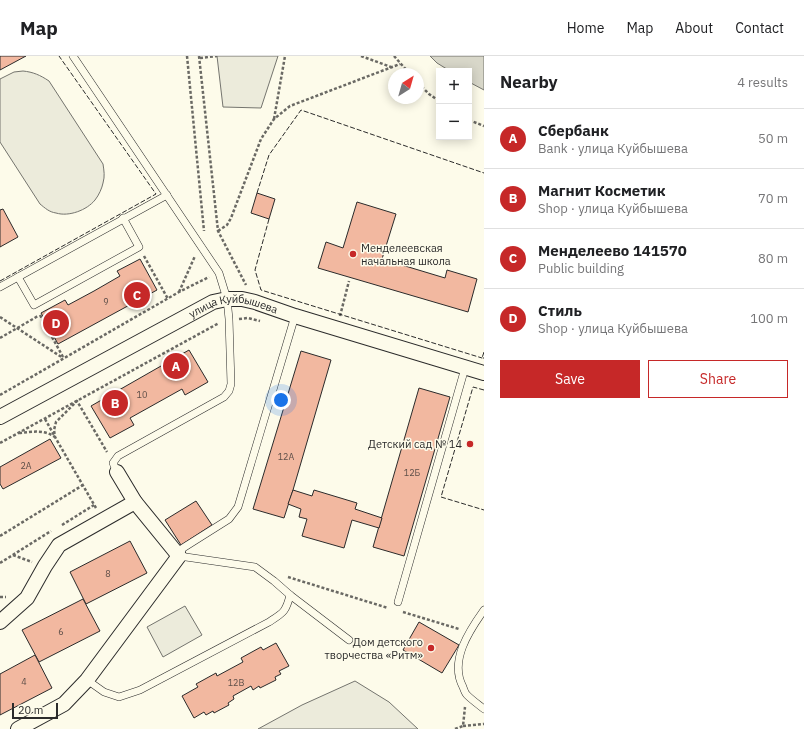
<!DOCTYPE html>
<html lang="en">
<head>
<meta charset="utf-8">
<style>
	body { margin:0; font-family:"IBM Plex Sans",sans-serif; background:#f2f2f2; color:#202124 }
	.controls { position:absolute; right:12px; top:12px; display:grid; overflow:hidden; border-radius:0px; box-shadow:0 2px 10px #0003 }
	.controls button { width:36px; height:36px; display:grid; place-items:center; padding:0; border:0; border-bottom:1px solid #e0e0e0; background:#fff; color:#202124; font:20px sans-serif }
	.compass { position:absolute; left:388px; top:12px; width:36px; height:36px; border-radius:50%; background:#fff; box-shadow:0 2px 10px #0003; rotate:37deg }
	.scale { position:absolute; left:12px; bottom:10px; width:46px; box-sizing:border-box; padding-left:4px; border:2px solid #2b2b2b; border-top:0; font-size:11px; line-height:14px; white-space:nowrap; color:#2b2b2b; -webkit-text-stroke:3px #fdfbea; paint-order:stroke }
	.you { position:absolute; left:281px; top:344px; width:14px; height:14px; margin:-10px; border:3px solid #fff; border-radius:50%; background:#1a73e8; box-shadow:0 0 0 6px #1a73e833 }
	.badge { display:grid; place-items:center; width:26px; height:26px; border-radius:50%; background:#c62828; color:#fff; font-size:13px; font-weight:700 }
	.pin { position:absolute; translate:-50% -50%; border:2px solid #fff; box-shadow:0 1px 4px #0006 }
	.list { margin:0; padding:0; list-style:none }
	h2 { display:flex; justify-content:space-between; align-items:center; height:52px; margin:0; padding:0 16px; font-size:17px }
	h2 small { font-size:13px; font-weight:400; color:#757577 }
	.list li { display:grid; grid-template-columns:26px 1fr auto; gap:12px; align-items:center; box-sizing:border-box; height:60px; padding:0 16px; border-top:1px solid #e0e0e0 }
	.list b { display:block; font-size:15px; white-space:nowrap }
	.list p { margin:0; font-size:13px; white-space:nowrap; color:#757577 }
	.list em { font-size:13px; font-style:normal; color:#757577 }
	.actions { display:flex; gap:8px; padding:12px 16px }
	.actions a { flex:1; padding:9px 0; border:1px solid #c62828; border-radius:0px; text-align:center; font-size:14px; color:#c62828 }
	.actions .main { background:#c62828; color:#fff }
	.map { position:relative; flex:none; width:484px; height:673px; overflow:hidden }
	header { display:flex; align-items:center; gap:24px; box-sizing:border-box; height:56px; padding:0 20px; background:#fff; border-bottom:1px solid #e0e0e0 }
	header strong { font-size:19px }
	nav { display:flex; gap:22px; margin-inline-start:auto; font-size:14px }
	main { display:flex }
	aside { flex:1; background:#fff }
	.map>svg:first-child { display:block }
	.green { fill:#ecebdb; stroke:#74746e }
	.water { fill:#d8d7c9; stroke:#74746e }
	.building { fill:#f2b8a0; stroke:#2b2b2b }
	.lines { fill:none; stroke-linecap:round; stroke-linejoin:round }
	.lane-casing { stroke:#2b2b2b; stroke-width:8 }
	.street-casing { stroke:#2b2b2b; stroke-width:16 }
	.path { stroke:#6a6964; stroke-width:2.5; stroke-dasharray:3 2; stroke-linecap:butt }
	.lane { stroke:#fdfbea; stroke-width:7 }
	.street { stroke:#fdfbea; stroke-width:14 }
	.fence { stroke:#2b2b2b; stroke-width:1; stroke-dasharray:5 2; stroke-linecap:butt }
	.poi-dot { fill:#c62828; stroke:#fdfbea; stroke-width:1.5 }
	.labels { text-anchor:middle; dominant-baseline:central; stroke-width:3; stroke-linejoin:round; paint-order:stroke }
	.number-label { font-size:9px; fill:#5d4e48 }
	.poi-label { font-size:11px; fill:#2b2b2b; stroke:#fdfbea; text-anchor:end }
	.street-label { font-size:11px; fill:#2b2b2b; stroke:#fdfbea }
</style>
</head>
<body>
<header>
<strong>Map</strong>
<nav><a>Home</a><a>Map</a><a>About</a><a>Contact</a></nav>
</header>
<main>
<div class="map">
<svg width="484" height="673" viewBox="0 0 484 673">
	<rect width="100%" height="100%" fill="#fdfbea"/>
	<g class="green">
		<path d="M217,0H278L261,52L223,51Z"/>
		<path d="M23,15C33,16 40,19 49,25L103,108C104,115 105,120 103,127C102,132 99,139 95,144C87,154 69,161 56,157C49,156 45,152 40,148L0,86V23L14,16Z"/>
		<path d="M185,550L202,579L163,601L147,571Z"/>
		<path d="M355,625L389,646L418,673H258L302,649Z"/>
	</g>
	<path class="water" d="M430,0H484V34L469,26V15H450L437,7Z"/>
	<g class="building">
		<path d="M0,0H26L0,14Z"/>
		<path d="M257,137L275,143L269,163L251,157Z"/>
		<path d="M357,146L396,158L382,203L445,222L447,214L477,223L468,256L318,212L326,186L343,192Z"/>
		<path d="M3,153L18,181L0,191V154Z"/>
		<path d="M140,203L157,234L58,288L41,257L65,244L68,249L94,235L120,220L117,215Z"/>
		<path d="M189,294L208,326L185,339L182,333L130,362L134,369L110,382L91,350Z"/>
		<path d="M301,295L331,304L293,434L284,462L253,453Z"/>
		<path d="M419,332L450,341L404,500L373,491Z"/>
		<path d="M50,383L61,402L3,433L0,428V411Z"/>
		<path d="M293,434L312,440L314,434L357,447L355,453L382,462L379,472L352,464L344,492L302,480L307,463L299,461L301,453L288,448Z"/>
		<path d="M196,445L212,469L181,489L165,464Z"/>
		<path d="M130,485L147,517L86,548L70,516Z"/>
		<path d="M83,543L100,575L39,606L22,574Z"/>
		<path d="M419,566L459,589L442,617L403,594Z"/>
		<path d="M276,587L289,610L279,615L281,618L275,621L276,624L260,632L259,630L253,634L251,630L233,640L234,643L228,647L229,649L214,657L213,655L206,659L204,656L194,662L182,640L198,631L196,628L216,617L217,620L243,606L241,602L261,591L263,594Z"/>
		<path d="M35,599L52,632L0,659V618Z"/>
	</g>
	<g class="lines">
		<defs>
			<g id="lane">
				<path d="M73,0L219,217L227,243L229,263L231,328L229,335L224,341L118,400L113,407L117,416"/>
				<path d="M18,221L34,249L139,191L123,162"/>
				<path d="M0,231L167,139"/>
				<path d="M290,539L349,584"/>
				<path d="M398,546L465,312"/>
				<path d="M484,554C469,575 449,605 463,631C464,634 465,637 467,639C472,644 479,649 484,653"/>
				<path d="M87,624L104,636L119,641L140,634L269,566C283,557 286,556 290,539L274,525L255,511L179,500L183,492L229,463L238,451L295,260"/>
			</g>
			<g id="street">
				<path id="s1" d="M0,361L213,246L227,243H242L255,246L295,260L484,317"/>
				<path d="M0,566L27,542L45,510L59,489L135,446"/>
				<path d="M18,673L64,648L87,624L179,500L135,446L117,416"/>
			</g>
		</defs>
		<use href="#lane" class="lane-casing"/>
		<use href="#street" class="street-casing"/>
		<g class="path">
			<path d="M187,0L204,175"/>
			<path d="M199,0L218,175L246,229"/>
			<path d="M361,0L391,11"/>
			<path d="M394,0L410,18"/>
			<path d="M200,2L217,0"/>
			<path d="M418,27L429,38L439,45"/>
			<path d="M274,63L285,0"/>
			<path d="M469,64L484,70"/>
			<path d="M218,175L227,169L231,162L261,83L274,63L290,50L400,8"/>
			<path d="M144,200L168,243"/>
			<path d="M179,236L195,200"/>
			<path d="M40,259L63,301"/>
			<path d="M340,260L349,225"/>
			<path d="M0,261L63,302"/>
			<path d="M239,263L248,262L260,265"/>
			<path d="M0,282L38,260"/>
			<path d="M0,339L179,236L209,221"/>
			<path d="M45,363L54,379"/>
			<path d="M19,377C32,376 43,373 55,381"/>
			<path d="M0,387L219,267"/>
			<path d="M96,452L55,381L54,374L56,366L77,345L107,396"/>
			<path d="M62,469L94,449"/>
			<path d="M0,480L83,429"/>
			<path d="M13,499L32,506"/>
			<path d="M0,507L51,475"/>
			<path d="M288,521L388,552"/>
			<path d="M0,541H6"/>
			<path d="M403,556L459,573"/>
			<path d="M463,670L484,668"/>
			<path d="M455,673L463,670L465,651"/>
		</g>
		<use href="#lane" class="lane"/>
		<use href="#street" class="street"/>
		<g class="fence">
			<path d="M257,137L269,99L301,54L484,117"/>
			<path d="M269,163L255,214L261,234L482,302"/>
			<path d="M0,225L156,138L59,0"/>
			<path d="M484,296L482,302H484"/>
			<path d="M484,334L473,331L441,441L484,454"/>
		</g>
	</g>
	<g class="poi-dot">
		<circle cx="353" cy="198" r="4"/>
		<circle cx="470" cy="388" r="4"/>
		<circle cx="431" cy="592" r="4"/>
	</g>
	<g class="labels">
		<g class="number-label">
			<text x="106" y="245">9</text>
			<text x="142" y="338">10</text>
			<text x="286" y="400">12А</text>
			<text x="26" y="409">2А</text>
			<text x="412" y="416">12Б</text>
			<text x="108" y="517">8</text>
			<text x="61" y="575">6</text>
			<text x="24" y="625">4</text>
			<text x="236" y="626">12В</text>
		</g>
		<g class="poi-label">
			<text x="361" y="192" text-anchor="start">Менделеевская<tspan x="361" dy="13">начальная школа</tspan></text>
			<text x="462" y="388">Детский сад № 14</text>
			<text x="423" y="586">Дом детского<tspan x="423" dy="13">творчества «Ритм»</tspan></text>
		</g>
		<g class="street-label">
			<text stroke="none"><textPath href="#s1" startOffset="262">улица Куйбышева</textPath></text>
		</g>
	</g>
</svg>
<div class="controls">
<button>+</button>
<button>−</button>
</div>
<svg class="compass" viewBox="-18 -18 36 36"><path d="M0-13l5 13h-10z" fill="#e53935"/><path d="M0 13l5-13h-10z" fill="#757577"/></svg>
<div class="scale">20 m</div>
<div class="you"></div>
<div class="pin badge" style="left:176px;top:310px">A</div>
<div class="pin badge" style="left:115px;top:347px">B</div>
<div class="pin badge" style="left:137px;top:239px">C</div>
<div class="pin badge" style="left:56px;top:267px">D</div>
</div>
<aside>
<h2>Nearby<small>4 results</small></h2>
<ul class="list">
<li><span class="badge">A</span><div><b>Сбербанк</b><p>Bank · улица Куйбышева</p></div><em>50 m</em></li>
<li><span class="badge">B</span><div><b>Магнит Косметик</b><p>Shop · улица Куйбышева</p></div><em>70 m</em></li>
<li><span class="badge">C</span><div><b>Менделеево 141570</b><p>Public building</p></div><em>80 m</em></li>
<li><span class="badge">D</span><div><b>Стиль</b><p>Shop · улица Куйбышева</p></div><em>100 m</em></li>
</ul>
<div class="actions"><a class="main">Save</a><a>Share</a></div>
</aside>
</main>
</body>
</html>
